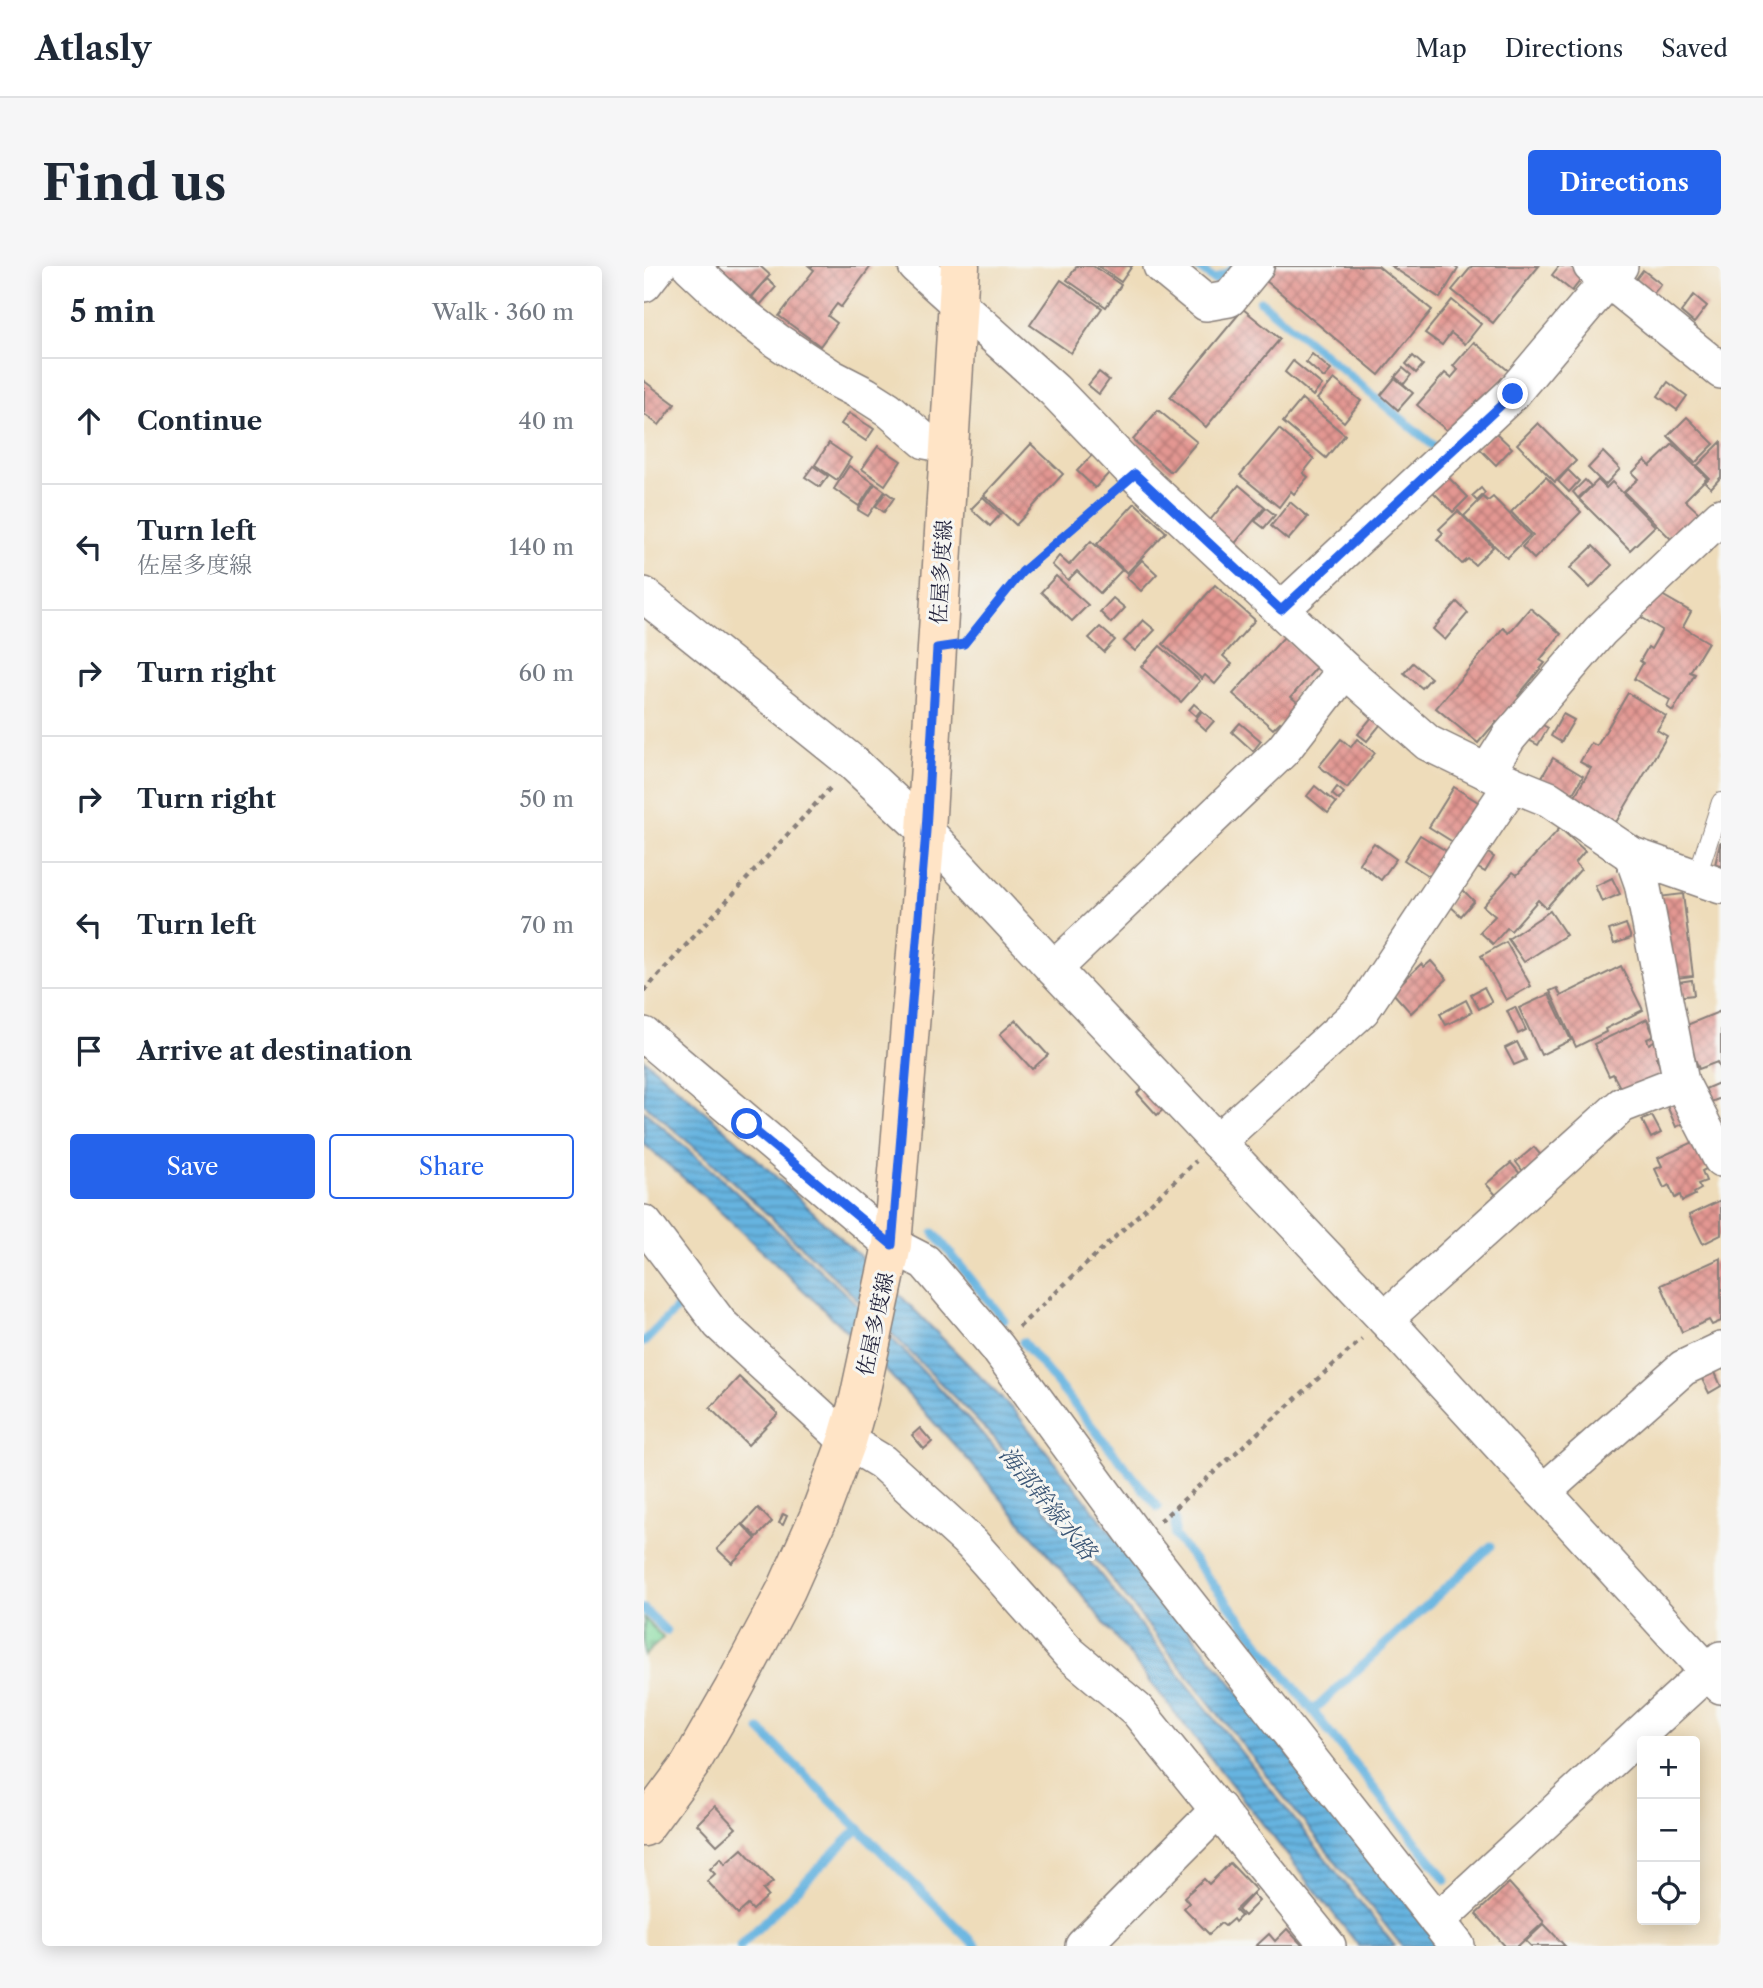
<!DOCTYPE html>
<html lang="en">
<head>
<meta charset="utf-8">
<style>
	body { margin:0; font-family:"Libre Caslon Text","Noto Serif JP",serif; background:#f6f6f7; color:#1f2937 }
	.controls { position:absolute; right:21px; bottom:21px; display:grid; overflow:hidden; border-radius:7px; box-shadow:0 4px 18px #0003 }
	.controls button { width:63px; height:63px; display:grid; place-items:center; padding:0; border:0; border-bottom:2px solid #e0e1e3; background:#fff; color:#1f2937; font:35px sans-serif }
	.stop { position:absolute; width:21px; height:21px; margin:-16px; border:5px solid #2563eb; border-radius:50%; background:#fff }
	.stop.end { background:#2563eb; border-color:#fff; box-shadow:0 2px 7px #0008 }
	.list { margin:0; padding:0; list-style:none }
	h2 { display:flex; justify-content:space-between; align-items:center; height:91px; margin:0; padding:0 28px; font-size:30px }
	h2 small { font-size:23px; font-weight:400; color:#747a83 }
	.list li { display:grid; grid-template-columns:46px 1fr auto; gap:21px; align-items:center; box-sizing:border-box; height:126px; padding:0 28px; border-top:2px solid #e0e1e3 }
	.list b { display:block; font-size:26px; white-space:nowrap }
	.list p { margin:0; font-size:23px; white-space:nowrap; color:#747a83 }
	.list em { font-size:23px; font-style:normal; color:#747a83 }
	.actions { display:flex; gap:14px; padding:21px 28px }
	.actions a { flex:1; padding:16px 0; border:2px solid #2563eb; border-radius:7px; text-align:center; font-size:24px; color:#2563eb }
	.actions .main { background:#2563eb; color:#fff }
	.icon { flex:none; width:38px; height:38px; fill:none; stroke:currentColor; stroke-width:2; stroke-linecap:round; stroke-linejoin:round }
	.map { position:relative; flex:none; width:1077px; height:1680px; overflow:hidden; border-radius:7px }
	header { display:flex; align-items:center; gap:42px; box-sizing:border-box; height:98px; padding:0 35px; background:#fff; border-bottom:2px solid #e0e1e3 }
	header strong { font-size:33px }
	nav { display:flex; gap:38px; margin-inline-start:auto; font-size:24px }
	.intro { display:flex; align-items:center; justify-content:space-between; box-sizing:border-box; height:168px; padding:0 42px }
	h1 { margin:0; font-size:49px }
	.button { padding:18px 32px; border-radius:7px; background:#2563eb; color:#fff; font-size:24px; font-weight:700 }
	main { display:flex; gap:42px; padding:0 42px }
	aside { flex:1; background:#fff; border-radius:7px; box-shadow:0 4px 18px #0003 }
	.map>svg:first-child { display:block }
	.cemetery { fill:url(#cemetery-stones); stroke:#527e6d; stroke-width:2 }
	.water { fill:url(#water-rules); stroke:#446b8e; stroke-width:2 }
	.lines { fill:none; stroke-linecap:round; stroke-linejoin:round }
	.stream { stroke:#66b4e0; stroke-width:9 }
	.building { fill:url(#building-cross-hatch) }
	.lane-casing { stroke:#887f7a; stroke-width:20 }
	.street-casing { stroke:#887f7a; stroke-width:38 }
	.secondary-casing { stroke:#887f7a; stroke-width:41 }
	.path { stroke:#887f7a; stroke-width:4.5; stroke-dasharray:5 5; stroke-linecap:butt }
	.lane { stroke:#fff; stroke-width:18 }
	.street { stroke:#fff; stroke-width:35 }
	.secondary { stroke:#ffe4c6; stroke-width:38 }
	.route { stroke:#2563eb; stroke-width:9 }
	.labels { text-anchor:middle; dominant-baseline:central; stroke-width:6; stroke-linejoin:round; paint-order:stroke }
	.street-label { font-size:21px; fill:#22223b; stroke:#f6f6f2 }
	.water-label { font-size:23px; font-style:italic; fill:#3a5575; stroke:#f6f6f2 }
</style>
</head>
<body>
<header>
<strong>Atlasly</strong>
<nav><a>Map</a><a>Directions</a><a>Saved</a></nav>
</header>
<div class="intro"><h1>Find us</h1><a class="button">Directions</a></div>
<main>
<aside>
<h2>5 min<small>Walk · 360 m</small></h2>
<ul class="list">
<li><svg class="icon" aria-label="ahead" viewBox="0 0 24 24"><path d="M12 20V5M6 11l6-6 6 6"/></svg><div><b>Continue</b></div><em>40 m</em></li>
<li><svg class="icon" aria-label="left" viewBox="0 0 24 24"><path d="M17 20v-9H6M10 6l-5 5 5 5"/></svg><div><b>Turn left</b><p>佐屋多度線</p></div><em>140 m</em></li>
<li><svg class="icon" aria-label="right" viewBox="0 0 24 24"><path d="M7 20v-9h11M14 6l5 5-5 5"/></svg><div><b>Turn right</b></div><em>60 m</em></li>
<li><svg class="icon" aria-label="right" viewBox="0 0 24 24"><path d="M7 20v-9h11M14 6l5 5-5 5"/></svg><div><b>Turn right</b></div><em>50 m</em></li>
<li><svg class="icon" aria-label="left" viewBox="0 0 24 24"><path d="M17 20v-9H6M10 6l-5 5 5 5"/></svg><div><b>Turn left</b></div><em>70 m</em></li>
<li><svg class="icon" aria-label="arrive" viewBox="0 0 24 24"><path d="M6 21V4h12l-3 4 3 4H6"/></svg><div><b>Arrive at destination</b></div></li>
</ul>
<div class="actions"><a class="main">Save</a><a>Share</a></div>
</aside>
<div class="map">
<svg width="1077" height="1680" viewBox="0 0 1077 1680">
	<defs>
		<pattern id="cemetery-stones" width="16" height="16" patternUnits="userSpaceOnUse" patternTransform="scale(1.75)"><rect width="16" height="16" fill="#82da9f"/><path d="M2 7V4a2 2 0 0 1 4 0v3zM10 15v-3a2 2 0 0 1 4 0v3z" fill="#70bb8a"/></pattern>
		<pattern id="water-rules" width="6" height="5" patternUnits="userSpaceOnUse" patternTransform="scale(1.75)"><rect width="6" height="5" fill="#66b4e0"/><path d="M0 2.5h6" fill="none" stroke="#5492b7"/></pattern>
		<pattern id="building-cross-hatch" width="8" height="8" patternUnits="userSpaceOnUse" patternTransform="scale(1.75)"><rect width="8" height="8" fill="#e39792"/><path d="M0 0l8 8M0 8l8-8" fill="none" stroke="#b87b78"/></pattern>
	</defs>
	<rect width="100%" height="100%" fill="#f6f6f2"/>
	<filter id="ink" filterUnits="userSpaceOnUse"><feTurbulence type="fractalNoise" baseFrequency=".0143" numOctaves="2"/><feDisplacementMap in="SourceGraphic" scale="14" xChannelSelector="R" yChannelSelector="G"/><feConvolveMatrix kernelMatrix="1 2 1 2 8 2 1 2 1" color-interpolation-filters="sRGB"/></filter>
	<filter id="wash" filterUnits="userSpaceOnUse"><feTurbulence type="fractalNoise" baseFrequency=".00686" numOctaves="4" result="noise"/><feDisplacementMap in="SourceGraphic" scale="28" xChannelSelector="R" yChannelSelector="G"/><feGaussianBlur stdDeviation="1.57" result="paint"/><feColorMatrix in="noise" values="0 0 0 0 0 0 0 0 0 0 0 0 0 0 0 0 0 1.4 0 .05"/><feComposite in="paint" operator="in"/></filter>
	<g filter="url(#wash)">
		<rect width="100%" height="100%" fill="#eedcba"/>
		<path class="cemetery" d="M0,1352L19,1372L0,1390Z"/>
		<g class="water">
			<path d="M0,793L92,873L239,1012L371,1146L797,1680H758L456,1299L351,1173L227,1046L71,899L0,838Z"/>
			<path d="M0,845L68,904L231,1055L347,1177L451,1302L751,1680H715L434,1324L327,1197L227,1088L51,922L0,878Z"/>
		</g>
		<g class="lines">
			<g class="stream">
				<path d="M552,0L570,14L587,5L591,0"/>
				<path d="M616,35L791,181"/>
				<path d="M290,967L360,1054"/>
				<path d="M0,1076L35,1040"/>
				<path d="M379,1076L514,1241"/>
				<path d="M531,1253V1270L802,1614"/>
				<path d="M0,1343L22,1365"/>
				<path d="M669,1445L847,1280"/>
				<path d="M116,1464L332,1680"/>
				<path d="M96,1680L215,1562"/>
			</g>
		</g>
		<g id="blocks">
			<g class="building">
				<path d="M72,0H116L126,9L106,31Z"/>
				<path d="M165,0H227L197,41L193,38L184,50L193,57L176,80L135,50L170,4Z"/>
				<path d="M433,0H449L477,19L462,41L423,14Z"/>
				<path d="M454,0H488L477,16Z"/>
				<path d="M632,0H734L788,44L735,109L621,14Z"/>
				<path d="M747,0H809L814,3L796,32Z"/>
				<path d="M828,0H895L849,57L808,24Z"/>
				<path d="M915,0H926L939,11L928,25L908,9Z"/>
				<path d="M999,4L1017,18L1009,28L992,13Z"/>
				<path d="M123,13L132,21L116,39L108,31Z"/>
				<path d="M417,14L458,42L427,87L386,59Z"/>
				<path d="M1050,29L1063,40L1050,57L1037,46Z"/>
				<path d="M808,34L837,58L821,78L807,67L798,79L781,67Z"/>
				<path d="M599,43L636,73L562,161L526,131Z"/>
				<path d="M830,76L866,106L807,168L773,139L801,107L807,112L814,104L809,100Z"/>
				<path d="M668,88L687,104L680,112L662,96Z"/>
				<path d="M769,90L779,99L772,107L762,98Z"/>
				<path d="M649,95L678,119L669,130L641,106Z"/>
				<path d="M759,102L767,109L760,118L751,111Z"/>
				<path d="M455,106L465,114L455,128L444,119Z"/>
				<path d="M751,112L769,127L754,144L737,129Z"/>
				<path d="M690,113L717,135L700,156L673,133Z"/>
				<path d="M0,115L31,138L15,159L0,148Z"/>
				<path d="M1024,116L1043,130L1033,144L1014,130Z"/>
				<path d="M658,133L701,169L682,192L639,156Z"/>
				<path d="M514,144L553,176L527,206L489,174Z"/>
				<path d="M205,147L230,163L222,175L197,158Z"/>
				<path d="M1043,151L1070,178L1051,197L1024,170Z"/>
				<path d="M894,157L932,195L911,216L873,178Z"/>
				<path d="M635,163L670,193L659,207L664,211L650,228L647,225L635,241L596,209Z"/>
				<path d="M850,165L868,182L852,199L834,181Z"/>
				<path d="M1077,176V211L1067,222L1061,216L1065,212L1053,200Z"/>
				<path d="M185,177L207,192L193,214L171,199Z"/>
				<path d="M387,178L419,208L372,259L340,229Z"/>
				<path d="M1029,178L1063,212L1041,234L1055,247L1028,274L980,226L994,213L988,207L1001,194L1006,200Z"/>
				<path d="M234,180L257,195L241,219L218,203Z"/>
				<path d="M959,186L976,203L961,219L944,202Z"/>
				<path d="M448,189L466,206L451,222L433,205Z"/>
				<path d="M169,200L184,210L176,221L161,211Z"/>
				<path d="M205,200L230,217L215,240L190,223Z"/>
				<path d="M924,204L935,215L925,226L914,215Z"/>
				<path d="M801,208L824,231L809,246L786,223Z"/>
				<path d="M902,211L937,246L890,293L878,281L889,269L867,246Z"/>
				<path d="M941,214L947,220L934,232L929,226Z"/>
				<path d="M954,214L962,222L968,216L1011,260L986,284L935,233Z"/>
				<path d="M231,218L241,225L224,250L214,244Z"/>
				<path d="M595,219L621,241L588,281L562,259Z"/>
				<path d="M837,222L841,227L833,235L828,230Z"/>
				<path d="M242,226L250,232L240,246L232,240Z"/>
				<path d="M339,231L357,248L346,260L327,243Z"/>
				<path d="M839,231L844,235L849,231L886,269L863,292L820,250Z"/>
				<path d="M646,236L664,251L644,274L627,260Z"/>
				<path d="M491,237L522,266L483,307L453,278Z"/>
				<path d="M622,242L631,249L620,262L611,255Z"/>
				<path d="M814,245L849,281L831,299L824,293L818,298L793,273L799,267L795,263Z"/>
				<path d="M447,275L478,304L456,327L433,305L424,314L408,299L415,290L425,299Z"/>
				<path d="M949,280L968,299L946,322L926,302Z"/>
				<path d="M498,294L513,308L497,325L482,311Z"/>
				<path d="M412,310L444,339L428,355L397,326Z"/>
				<path d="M571,319L611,354L579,390L588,398L571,418L561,409L558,413L519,378Z"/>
				<path d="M1006,322L1047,346L1039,361L1064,376L1046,406L1051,408L1029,445L1023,441L1026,434L990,413L999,397L996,395L1004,381L1007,383L1018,364L992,348Z"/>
				<path d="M469,332L481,342L467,357L456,346Z"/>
				<path d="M813,336L824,347L801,374L789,363Z"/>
				<path d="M886,342L917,368L896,394L901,397L874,430L878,434L857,460L852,456L834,477L792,442L859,362L865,367Z"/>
				<path d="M499,354L511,364L491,385L480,375Z"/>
				<path d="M456,361L471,374L460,386L445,372Z"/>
				<path d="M640,371L673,401L647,431L659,441L641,461L636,456L629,463L589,428Z"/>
				<path d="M516,380L556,415L537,436L497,401Z"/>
				<path d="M769,397L787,412L778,422L760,407Z"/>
				<path d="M984,427L1022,450L1013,464L1023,470L971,558L929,533L947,502L936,496L947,477L953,480Z"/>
				<path d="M550,438L557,444L552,450L545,444Z"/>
				<path d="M558,445L570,455L562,464L551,454Z"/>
				<path d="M919,448L930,454L917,476L907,470Z"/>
				<path d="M728,451L737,458L723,475L714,468Z"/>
				<path d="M596,457L617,475L609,485L588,466Z"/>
				<path d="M895,457L904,462L894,479L885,474Z"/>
				<path d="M697,473L707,481L713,473L731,487L703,522L675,500Z"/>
				<path d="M909,492L939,510L925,534L895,516Z"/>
				<path d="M671,520L692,537L684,547L663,530Z"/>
				<path d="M693,521L700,527L695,534L688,528Z"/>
				<path d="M810,521L842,541L817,581L785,561Z"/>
				<path d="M916,562L941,585L931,597L937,603L902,642L894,634L867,665L863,662L849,678L836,666L851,650L839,640L869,606L873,609Z"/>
				<path d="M776,569L809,589L793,615L760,594Z"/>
				<path d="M730,577L752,593L737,614L715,597Z"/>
				<path d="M1076,577H1077V600L1071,599Z"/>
				<path d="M838,583L850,591L841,606L828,599Z"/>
				<path d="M968,612L976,628L958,636L951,620Z"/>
				<path d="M818,623L830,635L817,650L804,638Z"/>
				<path d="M1039,628L1049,710L1024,713L1014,631Z"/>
				<path d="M906,645L922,669L880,696L864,673Z"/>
				<path d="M982,658L987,672L970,678L965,664Z"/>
				<path d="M862,676L887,720L862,734L837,690Z"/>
				<path d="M787,695L803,713L767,747L748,726L777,698L780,701Z"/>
				<path d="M977,700L999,744L961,763L962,766L932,781L906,725L913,722L917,730Z"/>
				<path d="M1048,714L1050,729L1030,731L1028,717Z"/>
				<path d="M840,721L848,736L835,743L827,728Z"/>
				<path d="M905,728L927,774L897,789L875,742Z"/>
				<path d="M822,734L828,746L802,759L796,748Z"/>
				<path d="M871,741L882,764L874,768L863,745Z"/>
				<path d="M1077,745V807L1073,796L1055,803L1038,761Z"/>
				<path d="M1003,753L1010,770L1003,773L1005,778L1010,775L1017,789L1012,791L1019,807L979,827L969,808L965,810L950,778Z"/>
				<path d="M372,754L404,789L388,803L356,768Z"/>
				<path d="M873,776L882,794L870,799L861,782Z"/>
				<path d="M1077,816V832L1067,836L1061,823Z"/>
				<path d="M501,819L522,841L513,849L493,827Z"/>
				<path d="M1033,835L1043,856L1032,861L1023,840Z"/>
				<path d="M1008,850L1017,867L1007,872L998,854Z"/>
				<path d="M1054,874L1066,901L1058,905L1062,915L1054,918L1057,923L1050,927L1051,929L1038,935L1036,929L1031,932L1025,919L1020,922L1011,903L1018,900L1014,892Z"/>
				<path d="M890,881L899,892L881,908L872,896Z"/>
				<path d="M867,897L877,909L853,930L842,918Z"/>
				<path d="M1077,934V969L1059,978L1045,949Z"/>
				<path d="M1077,992V1055L1068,1059L1065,1054L1038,1066L1017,1019Z"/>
				<path d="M1070,1104L1077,1120L1065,1127L1057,1111Z"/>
				<path d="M95,1111L134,1148L104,1179L66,1142Z"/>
				<path d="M276,1162L288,1176L280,1183L268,1169Z"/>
				<path d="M114,1242L128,1256L113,1271L99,1258Z"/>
				<path d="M139,1248L143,1250L139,1259L135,1257Z"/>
				<path d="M98,1258L112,1273L88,1297L73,1283Z"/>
				<path d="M71,1540L92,1562L73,1579L53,1558Z"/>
				<path d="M98,1583L129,1616L119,1624L124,1630L109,1644L104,1639L94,1648L63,1615L71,1608L66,1603L77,1592L81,1598Z"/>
				<path d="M586,1597L612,1624L591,1644L597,1650L591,1656L589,1653L581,1660L577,1657L565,1668L540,1642L545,1637L540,1631L560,1613L565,1618Z"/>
				<path d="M865,1617L900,1656L874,1680H861L832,1648Z"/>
				<path d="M609,1628L615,1635L600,1650L594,1644Z"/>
				<path d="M900,1658L921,1680H887L882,1675Z"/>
				<path d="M643,1663L659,1680H612L625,1668L631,1675Z"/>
			</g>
		</g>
	</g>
	<g filter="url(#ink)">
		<use href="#blocks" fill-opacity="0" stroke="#887f7a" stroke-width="2"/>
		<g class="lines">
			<defs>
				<path id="lane" d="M1053,610L1077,536"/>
				<g id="street">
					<path d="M46,0L94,45L133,75L189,112L222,129L244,143L281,175L305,179"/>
					<path d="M272,0L410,124L491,208L701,404L784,477L868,518L905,533L988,589L1077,620"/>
					<path d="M517,0L562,37L585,33L612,0"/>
					<path d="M947,0L1077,105"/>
					<path d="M0,18L14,0"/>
					<path d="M0,329L209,497L282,565L410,703L741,1053L1077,1420"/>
					<path d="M637,344L868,128L976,0"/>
					<path d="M843,506L865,471L956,365L1077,250"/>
					<path d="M988,589L998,617L1037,816L1077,893"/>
					<path d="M410,703L639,484L701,404"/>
					<path d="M0,769L248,979L281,996L353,1081L495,1275L813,1680"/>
					<path d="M573,876L718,744L868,518"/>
					<path d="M0,957L76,1058L203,1175L238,1196L328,1278L425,1387L493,1444L684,1680"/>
					<path d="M741,1053L978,839L1037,816"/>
					<path d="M899,1226L1039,1102L1077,1084"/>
					<path d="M793,1655L1077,1393"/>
					<path d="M439,1680L575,1543"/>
				</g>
				<path id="secondary" d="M0,1561L46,1499L89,1424L142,1324L175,1250L203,1175L215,1133L248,979L282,565L316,0"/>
			</defs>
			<use href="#lane" class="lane-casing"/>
			<use href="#street" class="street-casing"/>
			<use href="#secondary" class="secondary-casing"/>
			<g class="path">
				<path d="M328,369L378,306L469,227"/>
				<path d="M0,725L189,519"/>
				<path d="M375,1061L552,895"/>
				<path d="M516,1255L718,1073"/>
			</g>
			<use href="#lane" class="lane"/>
			<use href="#street" class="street"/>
			<use href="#secondary" class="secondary"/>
		</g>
	</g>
	<g class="lines" filter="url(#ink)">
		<path class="route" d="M103,858L248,979L282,565L293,382L320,378L378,306L491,208L637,344L869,128"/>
	</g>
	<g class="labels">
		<g class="street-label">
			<text transform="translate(297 306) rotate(-87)">佐屋多度線</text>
			<text transform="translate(231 1058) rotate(-78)">佐屋多度線</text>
		</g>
		<g class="water-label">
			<text transform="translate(404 1237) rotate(51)">海部幹線水路</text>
		</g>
	</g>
</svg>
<div class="controls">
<button>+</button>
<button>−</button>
<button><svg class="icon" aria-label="locate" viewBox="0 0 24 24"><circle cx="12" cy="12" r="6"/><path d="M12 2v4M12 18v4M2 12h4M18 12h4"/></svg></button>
</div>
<div class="stop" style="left:103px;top:858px"></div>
<div class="stop end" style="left:869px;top:128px"></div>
</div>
</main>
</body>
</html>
